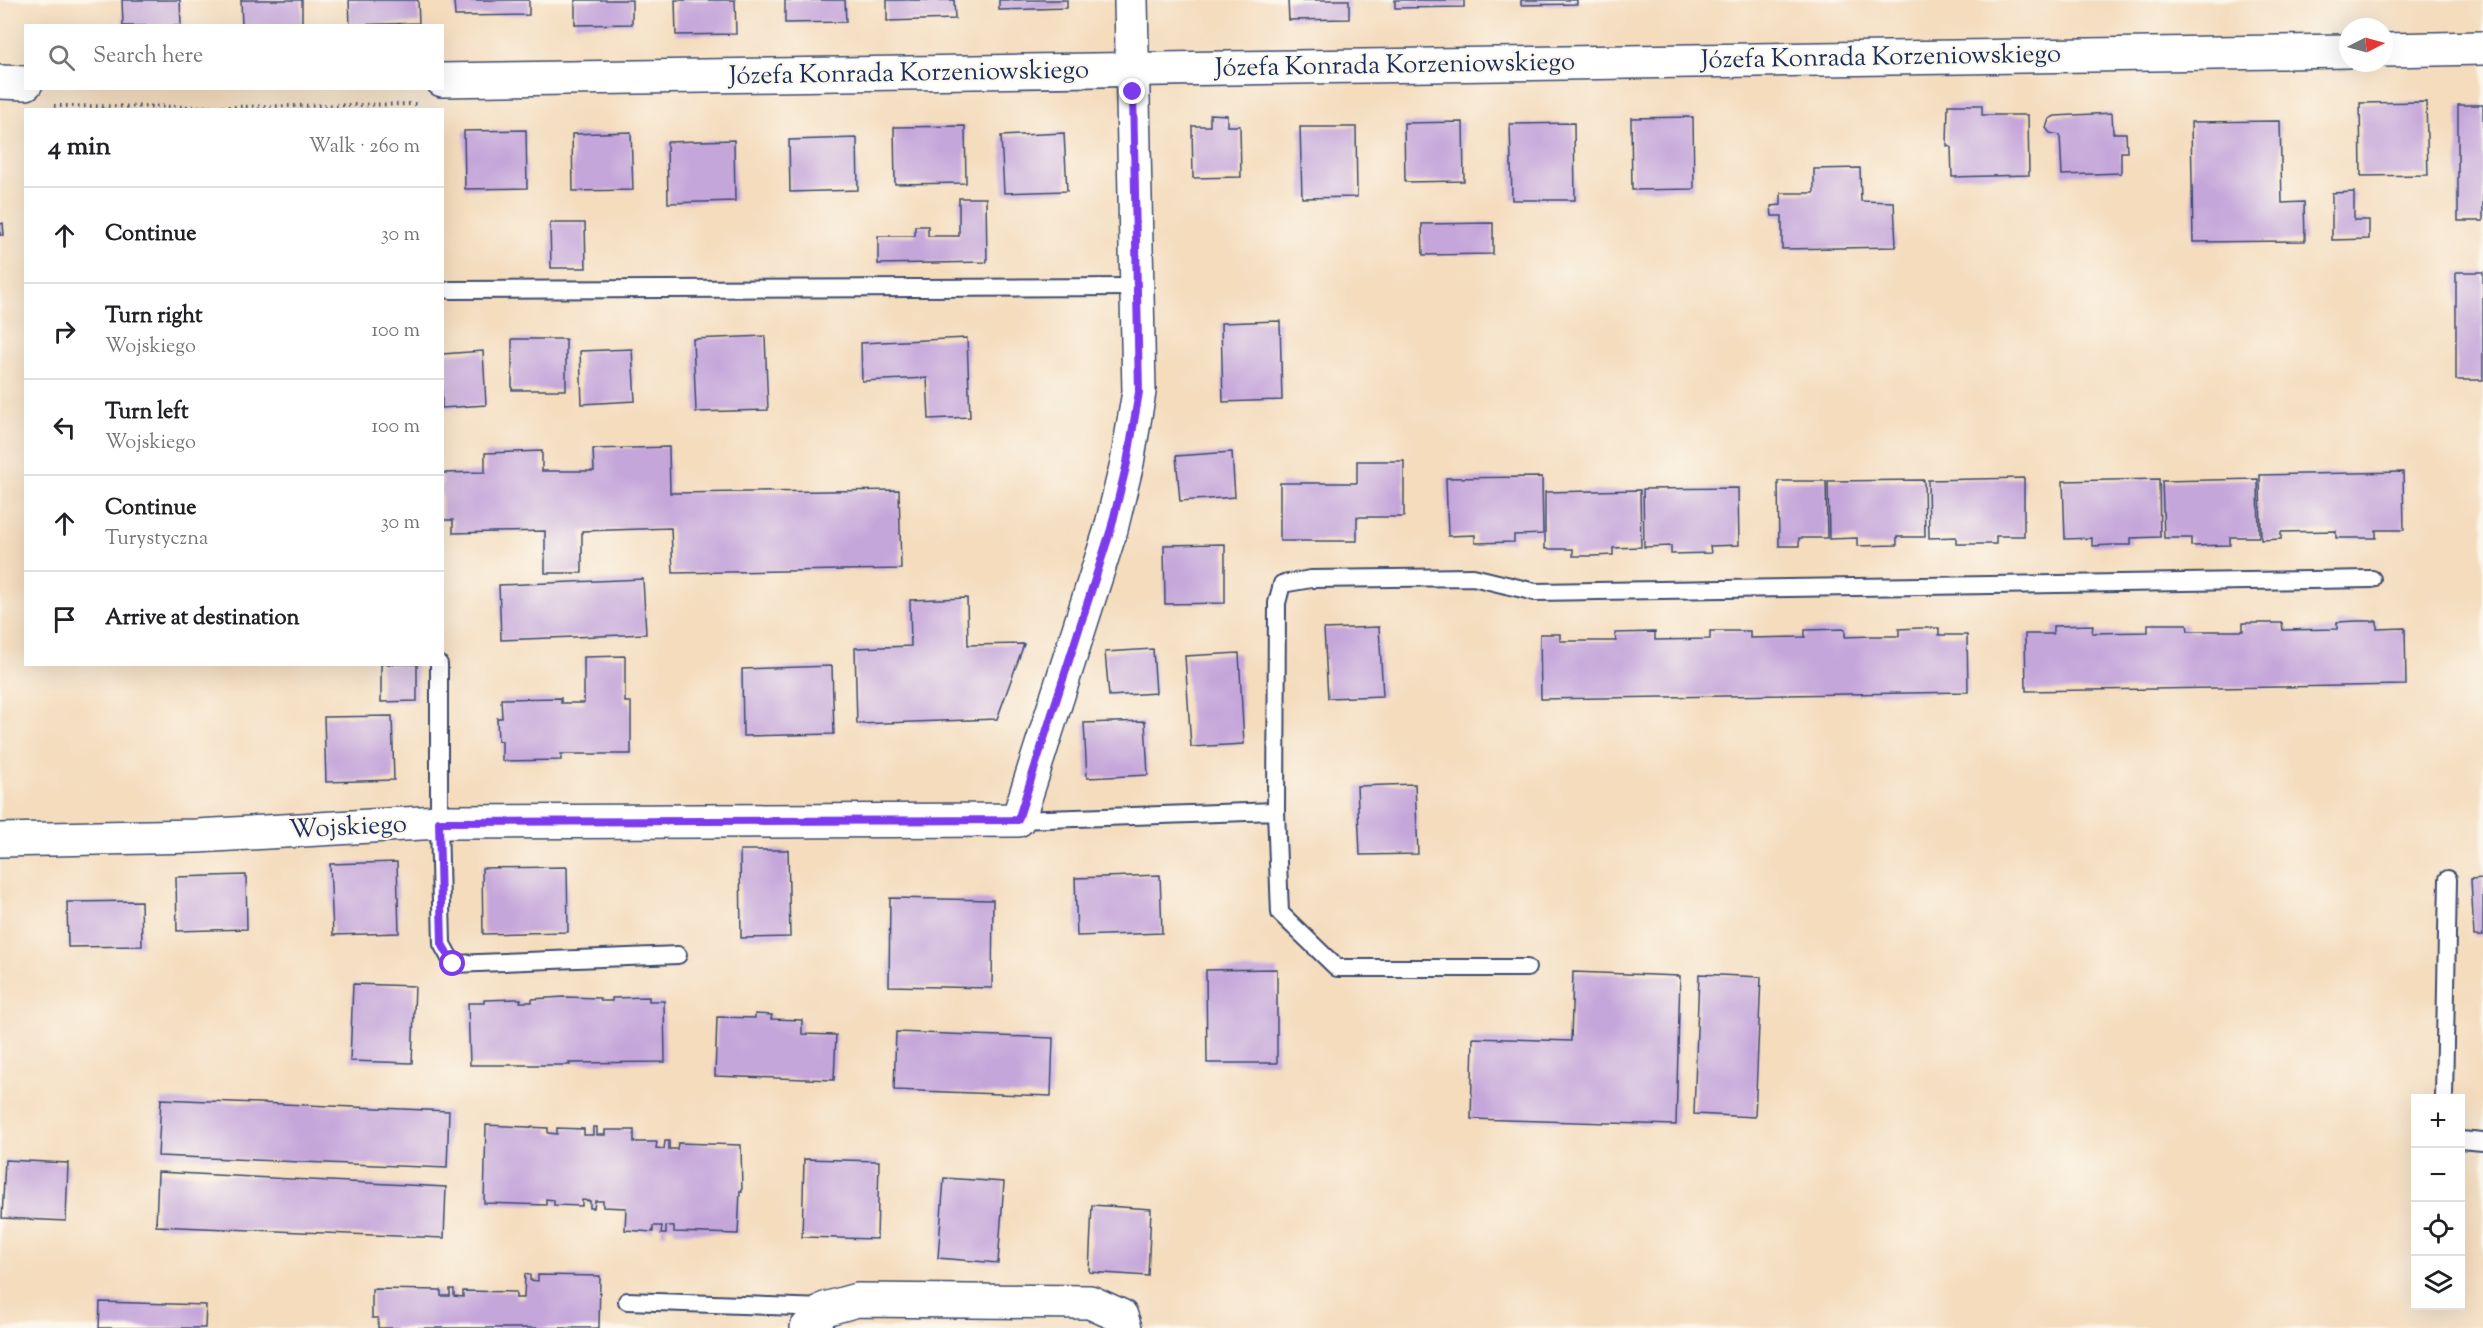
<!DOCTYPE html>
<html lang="en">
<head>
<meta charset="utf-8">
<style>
	body { margin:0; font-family:"Sorts Mill Goudy",serif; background:#f2f2f2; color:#202124 }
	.controls { position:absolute; right:18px; bottom:18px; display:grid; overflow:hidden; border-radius:0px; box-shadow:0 6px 24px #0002 }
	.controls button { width:54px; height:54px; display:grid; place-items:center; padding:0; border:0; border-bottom:2px solid #e0e0e0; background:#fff; color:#202124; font:30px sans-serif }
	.compass { position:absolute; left:2339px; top:18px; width:54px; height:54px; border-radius:50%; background:#fff; box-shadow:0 6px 24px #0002; rotate:84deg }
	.stop { position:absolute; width:18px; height:18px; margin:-14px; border:4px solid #7c3aed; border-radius:50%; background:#fff }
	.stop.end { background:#7c3aed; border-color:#fff; box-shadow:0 2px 6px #0008 }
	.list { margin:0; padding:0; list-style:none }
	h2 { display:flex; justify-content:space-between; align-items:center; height:78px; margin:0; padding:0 24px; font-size:26px }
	h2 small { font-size:20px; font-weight:400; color:#757577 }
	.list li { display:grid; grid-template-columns:39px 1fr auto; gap:18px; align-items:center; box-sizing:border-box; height:96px; padding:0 24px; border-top:2px solid #e0e0e0 }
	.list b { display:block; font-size:22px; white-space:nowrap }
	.list p { margin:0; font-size:20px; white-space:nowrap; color:#757577 }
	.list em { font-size:20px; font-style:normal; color:#757577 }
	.icon { flex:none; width:33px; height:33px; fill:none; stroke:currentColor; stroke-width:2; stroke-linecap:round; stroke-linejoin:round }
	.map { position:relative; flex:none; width:2483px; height:1328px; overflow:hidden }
	.search { position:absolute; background:#fff; box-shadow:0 6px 24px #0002; left:24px; top:24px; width:420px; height:66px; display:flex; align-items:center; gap:15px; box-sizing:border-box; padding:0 21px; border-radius:0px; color:#757577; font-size:22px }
	.panel { position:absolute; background:#fff; box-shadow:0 6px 24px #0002; left:24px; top:108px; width:420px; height:558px; border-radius:0px }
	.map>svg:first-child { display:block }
	.building { fill:#c4a6da }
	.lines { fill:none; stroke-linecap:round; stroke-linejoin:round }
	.lane-casing { stroke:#3c496c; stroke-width:20 }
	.street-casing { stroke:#3c496c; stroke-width:36 }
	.path { stroke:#3c496c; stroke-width:4; stroke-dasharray:1.5 4.5; stroke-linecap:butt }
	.lane { stroke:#fff; stroke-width:16 }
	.street { stroke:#fff; stroke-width:33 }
	.route { stroke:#7c3aed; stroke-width:8 }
	.labels { text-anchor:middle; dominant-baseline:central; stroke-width:4.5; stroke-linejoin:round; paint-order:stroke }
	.street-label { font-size:26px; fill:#1b2f5e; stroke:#fbf7ec }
</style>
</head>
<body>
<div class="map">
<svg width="2483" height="1328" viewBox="0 0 2483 1328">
	<rect width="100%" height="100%" fill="#fbf7ec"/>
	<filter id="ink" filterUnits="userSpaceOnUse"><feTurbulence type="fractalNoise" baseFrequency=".0167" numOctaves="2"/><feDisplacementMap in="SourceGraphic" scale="12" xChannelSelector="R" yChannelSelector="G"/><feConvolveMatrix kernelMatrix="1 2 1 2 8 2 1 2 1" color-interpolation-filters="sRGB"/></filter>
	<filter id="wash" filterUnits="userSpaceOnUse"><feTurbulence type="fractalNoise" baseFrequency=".008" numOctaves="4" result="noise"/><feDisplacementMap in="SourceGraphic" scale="24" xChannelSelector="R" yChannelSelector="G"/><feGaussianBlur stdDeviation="1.35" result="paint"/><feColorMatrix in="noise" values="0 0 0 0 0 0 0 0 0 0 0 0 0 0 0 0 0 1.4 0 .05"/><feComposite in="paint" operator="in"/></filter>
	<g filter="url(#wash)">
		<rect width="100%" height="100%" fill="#f4dcbd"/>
		<g id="blocks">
			<g class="building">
				<path d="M122,0H180L181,26H123Z"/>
				<path d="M241,0H302V26H242Z"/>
				<path d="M349,0H418L419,23L350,25Z"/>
				<path d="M454,0H529V15L455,16Z"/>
				<path d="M575,0H632V24L575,25Z"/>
				<path d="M675,0H735L736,34L676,35Z"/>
				<path d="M785,0H845L846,22L785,23Z"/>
				<path d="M887,0H954L955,19L887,21Z"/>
				<path d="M999,0H1067V8L999,10Z"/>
				<path d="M1288,0H1349V19L1289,20Z"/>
				<path d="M1395,0H1464V7L1395,8Z"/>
				<path d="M1521,0H1577V4L1521,5Z"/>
				<path d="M2426,102L2428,175L2361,176L2360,103Z"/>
				<path d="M1948,105H1982V115H2028L2029,175L1952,177L1951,147L1947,146Z"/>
				<rect x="2458" y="105" width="25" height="116"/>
				<path d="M2112,113L2113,133H2126L2127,152H2121V173L2062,175L2060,135L2050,133L2046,128L2049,119L2055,116Z"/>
				<path d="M1210,114L1227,115V126H1240L1241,177L1193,178L1192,126H1210Z"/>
				<path d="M1693,117L1694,189L1632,190L1631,118Z"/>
				<path d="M2280,121L2282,203L2304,202L2305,241L2193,242L2191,122Z"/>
				<path d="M1463,122L1464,181L1405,182L1404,123Z"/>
				<path d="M1574,123L1575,200H1512L1510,124Z"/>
				<path d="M965,126L966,183L895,184L894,127Z"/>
				<path d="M1300,127H1356L1357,197L1302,198Z"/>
				<path d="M526,130L527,188L465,189L464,131Z"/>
				<path d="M631,132L633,190L573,191L572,134Z"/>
				<path d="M1064,133L1067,191L1004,193L1001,136Z"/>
				<path d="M857,138L858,190L790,192L789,140Z"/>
				<path d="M734,140L735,201L668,203L667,142Z"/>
				<path d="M1860,168L1861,201L1894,202L1896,247L1782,249V216H1772L1771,206L1781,205V193H1814V169Z"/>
				<path d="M2354,192V220H2369V239L2332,240V193Z"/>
				<path d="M959,198H986L987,262L878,264V236H915V226H928V236H959Z"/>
				<path d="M3,223L4,235H0V224Z"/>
				<path d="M550,223H585L586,268H551Z"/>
				<path d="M1493,223V254L1423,255L1422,224Z"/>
				<rect x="2456" y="272" width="27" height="108"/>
				<path d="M1280,321L1282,400L1223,402L1221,323Z"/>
				<path d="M765,336L768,410L696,412L693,339Z"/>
				<path d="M967,338L970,417L929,419L927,378L862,381L861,343Z"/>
				<rect x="512" y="339" width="54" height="51"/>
				<path d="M632,349L635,401L582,404L580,351Z"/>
				<path d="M483,351L486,405L442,408V354Z"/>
				<path d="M669,447L670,493L899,490L901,569L673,573L671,528L582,531V573H545V531L453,533V520H442V473L485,472V453L542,451V471H594L593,449Z"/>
				<path d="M1232,452L1235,497L1180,501L1176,456Z"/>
				<path d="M1357,461H1404V517H1357V541H1280V483H1357Z"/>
				<path d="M2403,472L2404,530H2376V538H2336V531L2281,532V539L2261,540L2260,475Z"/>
				<path d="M1542,477L1543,534L1514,535V542L1475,543V535L1448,536L1446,478Z"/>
				<path d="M2024,478V536H1996V544H1956V537L1929,538L1928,480Z"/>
				<path d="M2159,479L2160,537L2131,538V545H2112L2092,546V538L2065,539L2063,481Z"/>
				<path d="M2258,479L2259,537H2230V545L2191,546V538H2164L2162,481Z"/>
				<path d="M1924,480L1925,537H1897V545L1857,546V538L1829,539L1828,481Z"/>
				<path d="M1778,481H1826L1827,538H1799V546H1779Z"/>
				<path d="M1738,488L1739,545L1710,546L1711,553L1671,554V546L1644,547L1643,489Z"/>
				<path d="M1640,490L1641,547L1613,548V555L1593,556H1573V549H1545V492Z"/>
				<path d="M1225,544V603L1165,604L1164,545Z"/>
				<path d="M643,579L646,634L501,640L499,585Z"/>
				<path d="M967,598L968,645L1024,644L997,719L857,724L855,648L911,646L910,600Z"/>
				<path d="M2357,621H2377V629L2405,628L2406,685L2026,691L2025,634H2053V626L2093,625L2092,633L2148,632V624H2187L2188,631H2243V623H2282L2283,630L2337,629V622Z"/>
				<path d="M1379,627L1383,696L1328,698L1324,629Z"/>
				<path d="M1919,628H1939V635H1967L1968,692L1541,699L1540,634H1560V641H1616L1615,633L1655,632V640L1710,639V631H1750V638L1805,637V630L1845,629V637L1872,636H1899V629Z"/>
				<path d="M1153,649L1156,693L1109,696L1105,652Z"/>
				<path d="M1239,653L1244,744L1191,747L1185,656Z"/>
				<path d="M625,656V702H631V754H561V760L502,761V741H498L497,718H502L501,699L561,698V703H584V657Z"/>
				<path d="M381,664H417V701L381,702Z"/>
				<path d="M832,666L834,734L743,736L742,669Z"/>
				<path d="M392,716L394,780L326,782L324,717Z"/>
				<path d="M1145,721L1148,775L1087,778L1084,723Z"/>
				<path d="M1415,784L1418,854L1360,855L1357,786Z"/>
				<path d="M740,850H788L790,937L741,938Z"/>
				<path d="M397,862L399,933L333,935L330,864Z"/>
				<path d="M567,867L568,932L483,934L482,868Z"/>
				<path d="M246,875L247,929L177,931L176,877Z"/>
				<path d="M1160,875L1162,933L1077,936L1075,878Z"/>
				<path d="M2483,878V936H2474L2471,879Z"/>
				<path d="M890,898L993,900L992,988L889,986Z"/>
				<path d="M141,901L142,946L68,947L67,902Z"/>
				<path d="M1277,969V1063H1207L1206,970Z"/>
				<path d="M1573,972L1680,976L1676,1125L1471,1119L1473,1038L1571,1041Z"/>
				<path d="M1699,974L1761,977L1755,1117L1694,1114Z"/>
				<path d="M353,984L415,986L412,1063L350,1061Z"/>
				<path d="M564,997L600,998L601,1001H612V998L649,997V1001H664L665,1062L569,1063L570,1065H470L468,1003H484V1000L518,999H521L520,1002H532V999Z"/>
				<path d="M755,1014L772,1015L771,1019L802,1020V1034L836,1035L834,1080L715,1076L717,1017L755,1018Z"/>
				<path d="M896,1032L1053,1038L1051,1096L894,1090Z"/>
				<path d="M161,1099L449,1111L447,1168L158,1156Z"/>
				<path d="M486,1125L548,1128V1133L557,1134V1128L584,1129V1135H593V1127H597V1135H605V1130H634V1142H657L656,1148L664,1149L665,1141H669V1149H677L678,1143L741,1145L742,1192L740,1191L738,1234L674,1232V1227L666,1226V1234H661L662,1226H653V1232L625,1230L626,1208L603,1207V1201H595L594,1208H590V1201L582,1200V1206L554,1205V1200L546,1199V1205L484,1203Z"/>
				<path d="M804,1159L879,1161L877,1239L802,1237Z"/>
				<path d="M5,1160L68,1163L66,1221L2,1218Z"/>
				<path d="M158,1172L446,1187L444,1238L156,1226Z"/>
				<path d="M944,1178L1004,1182L998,1263L938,1258Z"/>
				<path d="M1092,1205L1151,1209L1148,1276L1089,1272Z"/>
				<path d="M525,1274L530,1275V1280L538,1281V1275L600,1276L599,1328H378V1318H372V1289L441,1290V1296H450V1289H454V1296L463,1297V1291L516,1292V1298H524Z"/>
				<path d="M100,1302L206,1305L205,1328H99Z"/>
			</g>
		</g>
	</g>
	<g filter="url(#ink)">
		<use href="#blocks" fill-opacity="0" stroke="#3c496c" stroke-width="1.5"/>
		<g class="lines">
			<defs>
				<g id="lane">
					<path d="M450,290L1137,287"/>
					<path d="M439,664V822L442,944L453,964L678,955"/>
					<path d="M1276,811L1277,603L1282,584L1311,579L1473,577L1535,592L2372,579"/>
					<path d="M1018,820L1276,811L1280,913L1337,968H1527"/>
					<path d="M2444,1098L2448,879"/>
					<path d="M2460,1140L2483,1142"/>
					<path d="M627,1301L824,1308"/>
				</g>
				<g id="street">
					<path d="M2384,50L2483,48"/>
					<path d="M442,80L2348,51"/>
					<path d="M0,82L26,83"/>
					<path d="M0,840L197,836L439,822L1018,820L1111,529L1127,463L1139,392L1131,0"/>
					<path d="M807,1328L825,1309L857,1300L1090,1302L1121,1316L1125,1328"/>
				</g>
			</defs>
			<use href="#lane" class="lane-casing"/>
			<use href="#street" class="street-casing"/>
			<path class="path" d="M54,106L230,107L416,104"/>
			<use href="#lane" class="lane"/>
			<use href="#street" class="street"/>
		</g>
	</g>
	<g class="lines" filter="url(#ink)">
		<path class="route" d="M453,964L442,944L439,822L1018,820L1111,529L1127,463L1139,392L1133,92"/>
	</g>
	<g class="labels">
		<g class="street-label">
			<text transform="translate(1881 58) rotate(-1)">Józefa Konrada Korzeniowskiego</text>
			<text transform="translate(1395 66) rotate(-1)">Józefa Konrada Korzeniowskiego</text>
			<text transform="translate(909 74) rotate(-1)">Józefa Konrada Korzeniowskiego</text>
			<text transform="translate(348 828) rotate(-3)">Wojskiego</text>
		</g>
	</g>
</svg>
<div class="controls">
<button>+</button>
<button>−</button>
<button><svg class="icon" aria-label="locate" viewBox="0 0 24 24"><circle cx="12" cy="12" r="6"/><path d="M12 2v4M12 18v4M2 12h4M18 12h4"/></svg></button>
<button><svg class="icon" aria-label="layers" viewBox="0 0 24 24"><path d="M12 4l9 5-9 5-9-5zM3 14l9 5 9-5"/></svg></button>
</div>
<svg class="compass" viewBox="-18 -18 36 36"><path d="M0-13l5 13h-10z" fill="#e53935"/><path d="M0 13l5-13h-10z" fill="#757577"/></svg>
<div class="stop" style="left:453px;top:964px"></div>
<div class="stop end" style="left:1133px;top:92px"></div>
<div class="search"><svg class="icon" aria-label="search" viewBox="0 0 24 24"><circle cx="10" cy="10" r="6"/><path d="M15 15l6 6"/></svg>Search here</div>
<section class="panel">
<h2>4 min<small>Walk · 260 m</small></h2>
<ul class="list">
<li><svg class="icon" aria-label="ahead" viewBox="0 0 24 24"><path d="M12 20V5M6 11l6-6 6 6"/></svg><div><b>Continue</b></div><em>30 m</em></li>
<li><svg class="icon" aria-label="right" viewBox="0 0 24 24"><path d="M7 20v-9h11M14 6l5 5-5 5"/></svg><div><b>Turn right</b><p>Wojskiego</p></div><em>100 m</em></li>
<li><svg class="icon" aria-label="left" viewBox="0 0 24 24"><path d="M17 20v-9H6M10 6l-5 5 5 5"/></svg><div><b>Turn left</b><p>Wojskiego</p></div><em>100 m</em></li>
<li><svg class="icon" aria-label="ahead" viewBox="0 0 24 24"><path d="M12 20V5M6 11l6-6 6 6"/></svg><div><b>Continue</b><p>Turystyczna</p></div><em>30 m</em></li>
<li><svg class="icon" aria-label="arrive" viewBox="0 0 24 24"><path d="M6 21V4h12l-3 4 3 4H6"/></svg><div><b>Arrive at destination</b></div></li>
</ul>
</section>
</div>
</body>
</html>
